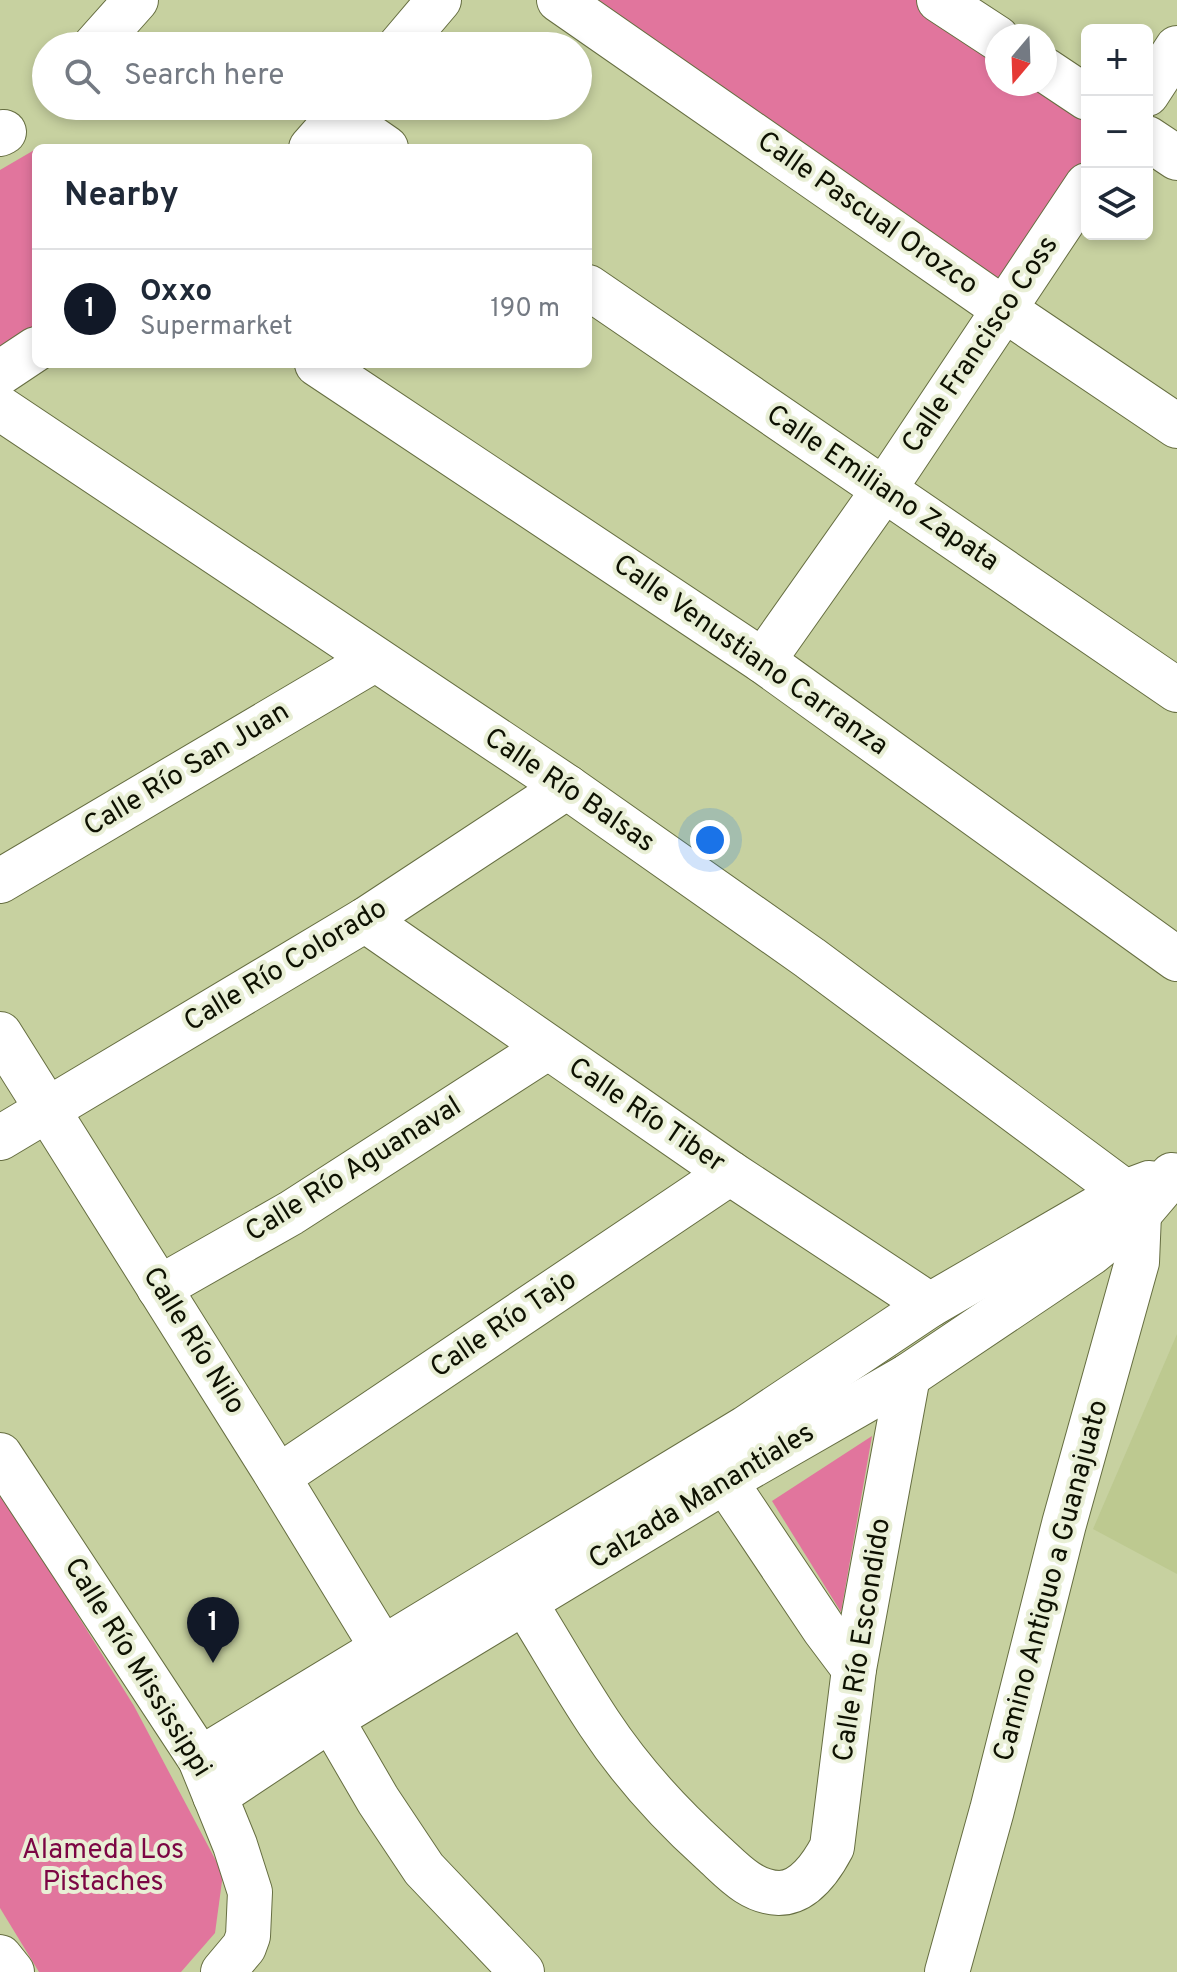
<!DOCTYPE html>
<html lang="en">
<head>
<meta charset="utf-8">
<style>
	body { margin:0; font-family:Overpass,sans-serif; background:#f2f2f3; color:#1f2937 }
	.controls { position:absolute; right:24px; top:24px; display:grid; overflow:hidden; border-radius:12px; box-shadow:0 4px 12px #0003 }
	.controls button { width:72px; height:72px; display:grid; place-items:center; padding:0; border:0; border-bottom:2px solid #e0e1e3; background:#fff; color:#1f2937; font:40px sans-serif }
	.compass { position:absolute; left:985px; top:24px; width:72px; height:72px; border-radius:50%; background:#fff; box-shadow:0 4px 12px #0003; rotate:199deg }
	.you { position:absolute; left:710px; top:840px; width:28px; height:28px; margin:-20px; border:6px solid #fff; border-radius:50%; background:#1a73e8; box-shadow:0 0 0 12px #1a73e833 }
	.badge { display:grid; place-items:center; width:52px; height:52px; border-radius:50%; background:#111827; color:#fff; font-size:26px; font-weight:700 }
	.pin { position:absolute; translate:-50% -66px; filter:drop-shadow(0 2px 4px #0008) }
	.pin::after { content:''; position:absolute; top:42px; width:28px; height:24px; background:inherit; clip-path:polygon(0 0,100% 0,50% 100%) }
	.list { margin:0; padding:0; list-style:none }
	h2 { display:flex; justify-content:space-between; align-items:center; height:104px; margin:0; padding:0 32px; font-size:34px }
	h2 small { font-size:26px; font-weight:400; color:#747a83 }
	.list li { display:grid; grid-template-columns:52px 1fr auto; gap:24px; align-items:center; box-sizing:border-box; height:120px; padding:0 32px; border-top:2px solid #e0e1e3 }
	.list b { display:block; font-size:30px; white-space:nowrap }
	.list p { margin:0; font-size:26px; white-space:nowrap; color:#747a83 }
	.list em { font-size:26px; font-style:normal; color:#747a83 }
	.icon { flex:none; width:44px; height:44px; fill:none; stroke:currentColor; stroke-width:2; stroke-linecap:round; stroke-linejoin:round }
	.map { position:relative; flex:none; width:1177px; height:1972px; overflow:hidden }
	.search { position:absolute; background:#fff; box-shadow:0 4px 12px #0003; left:32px; top:32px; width:560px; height:88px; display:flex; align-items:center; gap:20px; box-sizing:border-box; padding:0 28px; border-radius:44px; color:#747a83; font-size:30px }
	.panel { position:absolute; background:#fff; box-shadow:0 4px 12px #0003; left:32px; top:144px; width:560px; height:224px; border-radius:12px }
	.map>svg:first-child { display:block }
	.built { fill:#bdc990 }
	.park { fill:#e1759d }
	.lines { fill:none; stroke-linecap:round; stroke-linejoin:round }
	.minor-casing { stroke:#666e41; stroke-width:46 }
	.minor { stroke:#fff; stroke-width:44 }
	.labels { text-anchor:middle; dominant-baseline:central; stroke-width:8; stroke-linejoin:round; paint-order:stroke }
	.street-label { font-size:28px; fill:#0e1102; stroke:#e9efd6 }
	.park-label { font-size:28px; fill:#7c0644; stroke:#e9efd6 }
</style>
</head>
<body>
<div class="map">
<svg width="1177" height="1972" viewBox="0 0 1177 1972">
	<rect width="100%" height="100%" fill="#c7d1a0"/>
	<path class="built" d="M1177,1334V1574L1093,1529Z"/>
	<g class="park">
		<path d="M573,0H923L997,48V84H1045L1087,106V170L1003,298Z"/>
		<path d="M36,149V333L0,355V170Z"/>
		<path d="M872,1436L841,1612L772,1501Z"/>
		<path d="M0,1490L134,1706L223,1874L215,1933L181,1972H39L0,1908Z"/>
	</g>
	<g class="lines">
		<defs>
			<g id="minor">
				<path d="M559,0L1005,310L1177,426"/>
				<path d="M939,0L997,38"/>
				<path d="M95,46L136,0"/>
				<path d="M400,46L439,0"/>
				<path d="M1045,70L1087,98"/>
				<path d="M1147,94L1177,48"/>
				<path d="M340,116L386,148"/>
				<path d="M0,134L4,132"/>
				<path d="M1147,138L1177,158"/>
				<path d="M311,148L348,106"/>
				<path d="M588,287L1177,690"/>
				<path d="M317,364L763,661L1177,959"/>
				<path d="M0,373L36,349"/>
				<path d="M0,408L567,787L810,958L1125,1192L1139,1214L1137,1262L1064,1524L992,1810L947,1972"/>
				<path d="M763,661L883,491L1087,185"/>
				<path d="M0,881L374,660"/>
				<path d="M365,920L730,1173L930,1305"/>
				<path d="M0,1034L278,1477L383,1649"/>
				<path d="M0,1138L365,920L567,787"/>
				<path d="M159,1288L291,1213L547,1048"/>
				<path d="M0,1455L200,1759L235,1845L250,1892L248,1936L244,1947L223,1972"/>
				<path d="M278,1477L730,1173"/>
				<path d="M725,1481L824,1629L854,1669"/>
				<path d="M525,1603C550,1643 573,1684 599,1723C630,1770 671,1815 712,1852C732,1870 750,1892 779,1893C804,1893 822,1866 832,1847L854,1669L908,1376"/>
				<path d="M331,1719L378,1800L424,1869L522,1972"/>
				<path d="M200,1759L746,1428L930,1305L1125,1192L1149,1183"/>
				<path d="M215,1796L331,1719L725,1481L908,1376L1091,1253L1139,1214L1172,1175"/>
				<path d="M0,1957L12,1972"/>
			</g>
		</defs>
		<use href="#minor" class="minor-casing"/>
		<use href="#minor" class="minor"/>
	</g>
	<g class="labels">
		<g class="street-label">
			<text transform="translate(867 214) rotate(35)">Calle Pascual Orozco</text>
			<text transform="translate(981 345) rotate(-56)">Calle Francisco Coss</text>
			<text transform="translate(882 489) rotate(34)">Calle Emiliano Zapata</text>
			<text transform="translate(750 656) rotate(35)">Calle Venustiano Carranza</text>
			<text transform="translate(187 770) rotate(-31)">Calle Río San Juan</text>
			<text transform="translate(569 791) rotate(34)">Calle Río Balsas</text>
			<text transform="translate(286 966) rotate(-31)">Calle Río Colorado</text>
			<text transform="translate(646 1116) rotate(34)">Calle Río Tiber</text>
			<text transform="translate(354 1170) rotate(-32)">Calle Río Aguanaval</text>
			<text transform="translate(504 1325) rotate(-34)">Calle Río Tajo</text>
			<text transform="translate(193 1341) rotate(58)">Calle Río Nilo</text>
			<text transform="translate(702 1497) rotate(-31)">Calzada Manantiales</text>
			<text transform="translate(1052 1581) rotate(-75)">Camino Antiguo a Guanajuato</text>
			<text transform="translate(863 1640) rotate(-81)">Calle Río Escondido</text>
			<text transform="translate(137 1668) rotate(58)">Calle Río Mississippi</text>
		</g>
		<g class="park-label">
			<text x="103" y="1851">Alameda Los<tspan x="103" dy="32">Pistaches</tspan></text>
		</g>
	</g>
</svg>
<div class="controls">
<button>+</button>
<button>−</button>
<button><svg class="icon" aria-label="layers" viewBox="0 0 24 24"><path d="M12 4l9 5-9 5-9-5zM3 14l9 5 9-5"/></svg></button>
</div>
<svg class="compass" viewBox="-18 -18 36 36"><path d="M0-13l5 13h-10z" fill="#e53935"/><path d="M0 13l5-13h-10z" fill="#747a83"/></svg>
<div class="you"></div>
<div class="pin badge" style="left:213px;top:1663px">1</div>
<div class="search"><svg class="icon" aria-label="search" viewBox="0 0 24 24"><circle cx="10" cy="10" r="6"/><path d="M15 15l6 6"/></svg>Search here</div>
<section class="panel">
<h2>Nearby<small></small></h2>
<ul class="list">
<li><span class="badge">1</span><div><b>Oxxo</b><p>Supermarket</p></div><em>190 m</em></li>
</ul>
</section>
</div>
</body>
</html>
